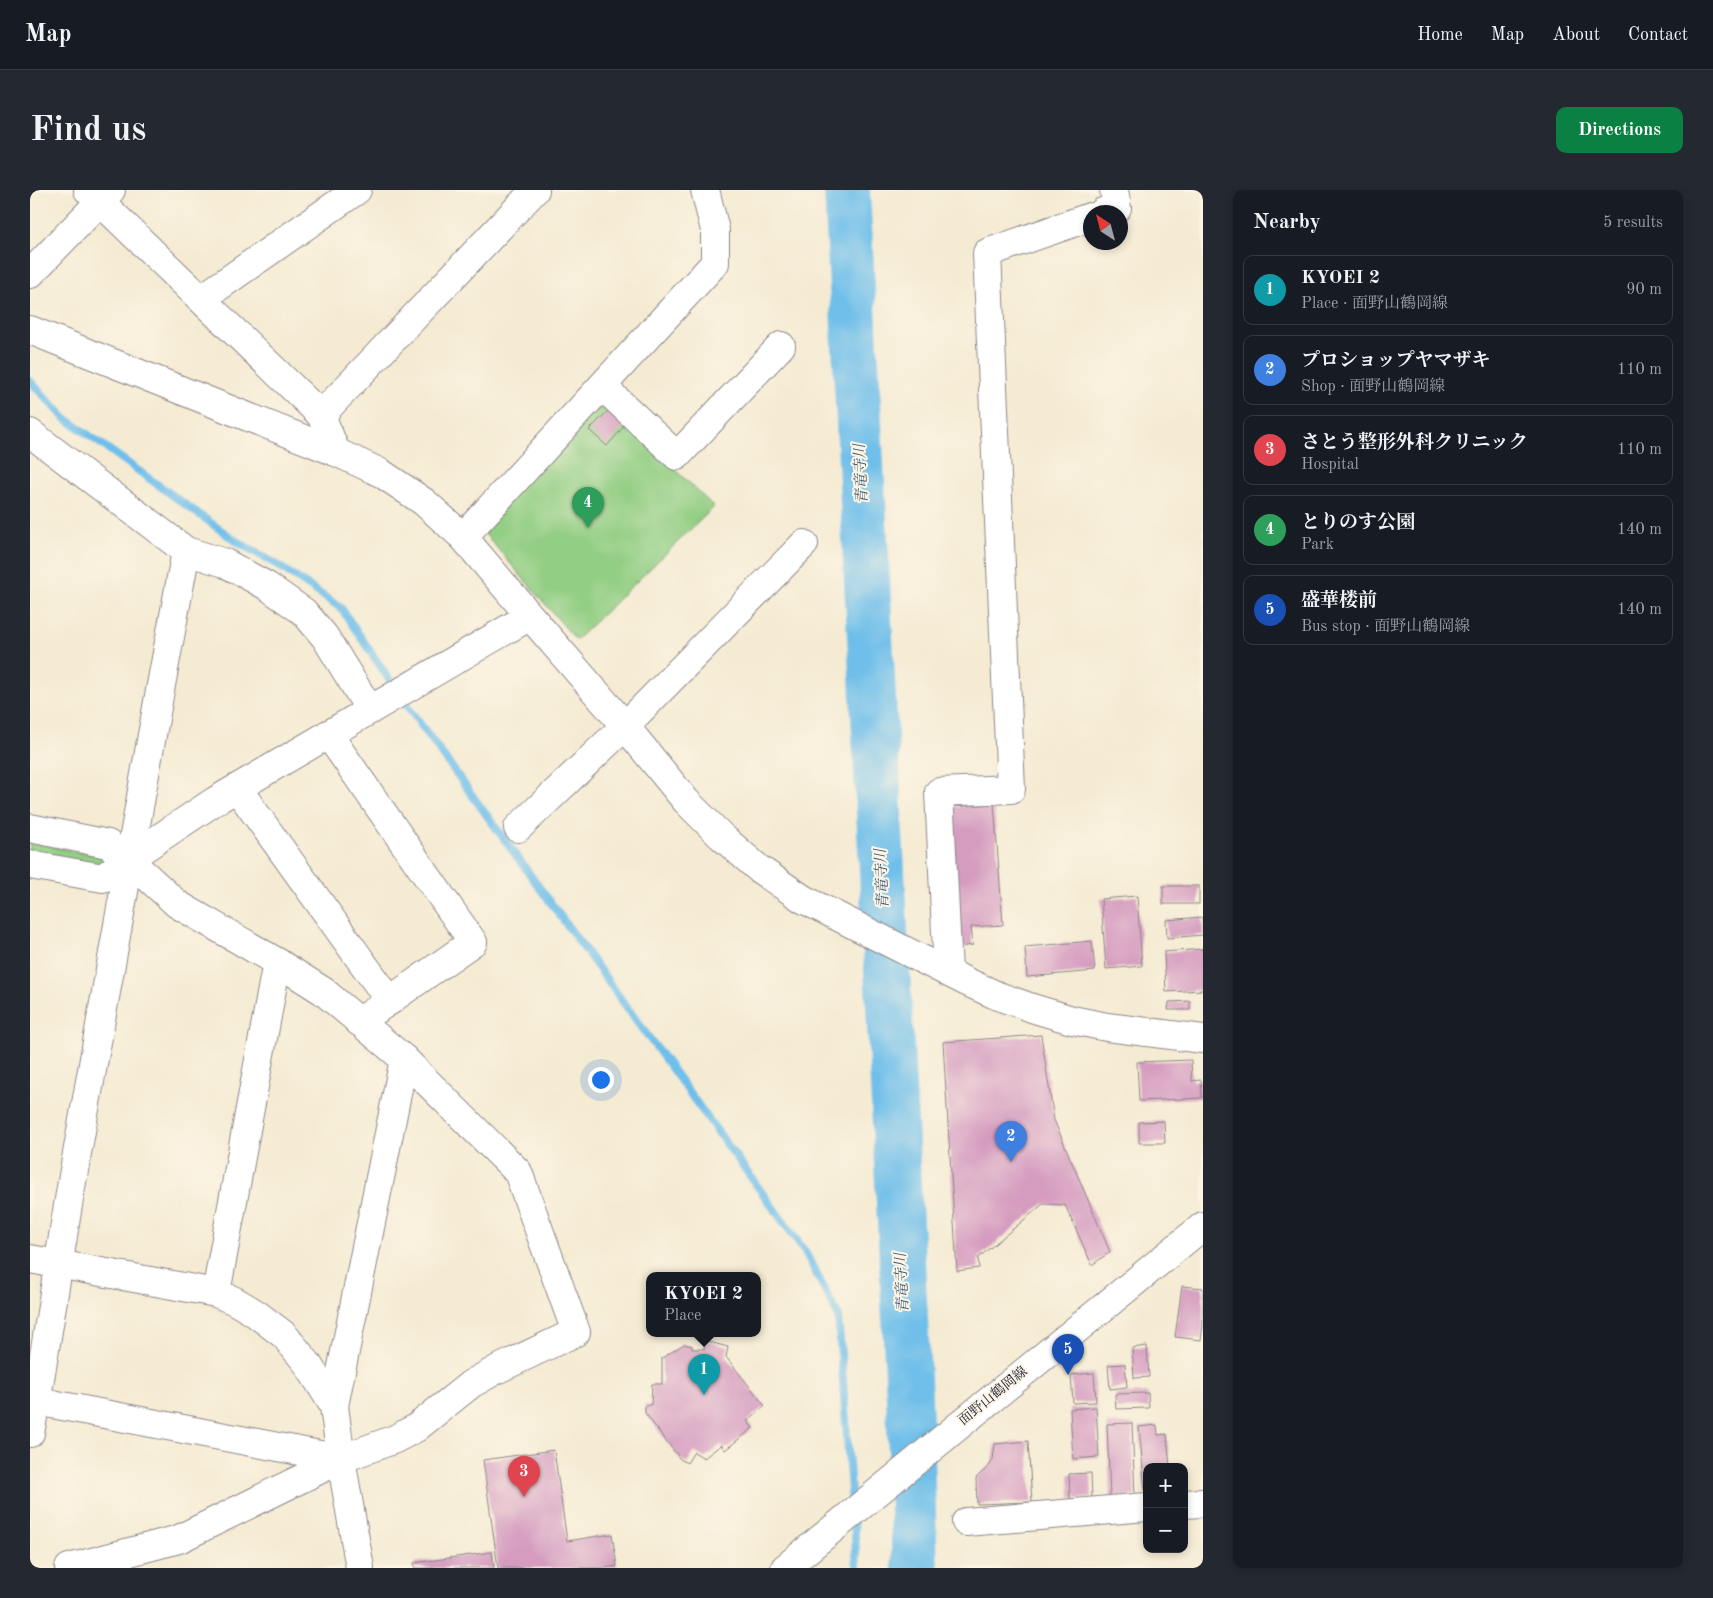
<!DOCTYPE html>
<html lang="en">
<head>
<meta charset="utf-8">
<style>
	body { margin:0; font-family:"Old Standard TT","Noto Serif JP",serif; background:#242831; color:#f1f3f6 }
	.controls { position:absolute; right:15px; bottom:15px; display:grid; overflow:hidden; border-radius:10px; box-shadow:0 2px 8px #0003 }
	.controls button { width:45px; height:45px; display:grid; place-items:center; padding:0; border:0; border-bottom:1px solid #363941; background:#171b24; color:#f1f3f6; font:25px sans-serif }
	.compass { position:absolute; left:1053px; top:15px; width:45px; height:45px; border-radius:50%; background:#171b24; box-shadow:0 2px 8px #0003; rotate:324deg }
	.you { position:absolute; left:570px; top:889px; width:18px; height:18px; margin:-12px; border:4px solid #fff; border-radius:50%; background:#1a73e8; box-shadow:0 0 0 8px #1a73e833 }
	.badge { display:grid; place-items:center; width:32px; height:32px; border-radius:50%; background:#0b8043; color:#fff; font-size:16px; font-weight:700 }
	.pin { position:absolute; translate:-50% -41px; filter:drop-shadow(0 1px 2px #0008) }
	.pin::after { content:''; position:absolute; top:26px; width:18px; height:15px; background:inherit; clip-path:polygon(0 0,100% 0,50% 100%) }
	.popup { position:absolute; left:616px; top:1082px; width:115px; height:65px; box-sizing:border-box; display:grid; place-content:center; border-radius:10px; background:#171b24; filter:drop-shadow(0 1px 4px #0005); font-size:16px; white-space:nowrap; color:#9ea1a6 }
	.popup b { font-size:19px; color:#f1f3f6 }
	.popup::after { content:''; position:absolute; left:50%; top:100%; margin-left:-10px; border:10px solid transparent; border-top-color:#171b24 }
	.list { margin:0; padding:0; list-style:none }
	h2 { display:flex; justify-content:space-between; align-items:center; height:65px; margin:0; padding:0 20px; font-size:21px }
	h2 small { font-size:16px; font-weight:400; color:#9ea1a6 }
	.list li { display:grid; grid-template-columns:32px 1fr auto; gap:15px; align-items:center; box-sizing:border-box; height:70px; margin:0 10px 10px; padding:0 10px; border:1px solid #363941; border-radius:10px }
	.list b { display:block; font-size:19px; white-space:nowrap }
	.list p { margin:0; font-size:16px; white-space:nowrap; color:#9ea1a6 }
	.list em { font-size:16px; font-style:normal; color:#9ea1a6 }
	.map { position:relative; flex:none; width:1173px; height:1378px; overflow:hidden; border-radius:10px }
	header { display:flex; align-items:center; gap:30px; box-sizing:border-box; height:70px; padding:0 25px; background:#171b24; border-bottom:1px solid #363941 }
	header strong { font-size:24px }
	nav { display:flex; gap:28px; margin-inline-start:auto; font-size:18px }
	.intro { display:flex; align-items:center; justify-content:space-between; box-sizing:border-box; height:120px; padding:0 30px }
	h1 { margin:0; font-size:35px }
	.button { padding:12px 22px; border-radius:10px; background:#0b8043; color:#fff; font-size:18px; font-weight:700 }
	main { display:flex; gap:30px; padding:0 30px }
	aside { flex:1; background:#171b24; border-radius:10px; box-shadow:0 2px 8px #0003 }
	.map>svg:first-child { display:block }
	.green { fill:#92ce83; stroke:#5a785f }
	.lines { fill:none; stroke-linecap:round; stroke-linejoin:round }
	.stream { stroke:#6fbfea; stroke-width:8 }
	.river { stroke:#6fbfea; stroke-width:46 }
	.building { fill:#d59cc0 }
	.minor-casing { stroke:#8c8687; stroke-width:30 }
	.major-casing { stroke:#8c8687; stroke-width:30 }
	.minor { stroke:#fff; stroke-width:28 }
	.major { stroke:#fff; stroke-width:28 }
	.labels { text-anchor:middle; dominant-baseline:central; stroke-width:4; stroke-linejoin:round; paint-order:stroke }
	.street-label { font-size:14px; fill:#22223b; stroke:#fcf5e5 }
	.water-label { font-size:15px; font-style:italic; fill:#3d5978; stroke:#fcf5e5 }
</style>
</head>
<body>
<header>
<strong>Map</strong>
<nav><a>Home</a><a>Map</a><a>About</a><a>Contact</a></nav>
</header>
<div class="intro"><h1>Find us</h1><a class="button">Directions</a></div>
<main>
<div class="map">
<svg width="1173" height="1378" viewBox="0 0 1173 1378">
	<rect width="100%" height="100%" fill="#fcf5e5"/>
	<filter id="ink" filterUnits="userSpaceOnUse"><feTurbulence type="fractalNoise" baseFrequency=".02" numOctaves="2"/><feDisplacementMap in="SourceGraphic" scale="10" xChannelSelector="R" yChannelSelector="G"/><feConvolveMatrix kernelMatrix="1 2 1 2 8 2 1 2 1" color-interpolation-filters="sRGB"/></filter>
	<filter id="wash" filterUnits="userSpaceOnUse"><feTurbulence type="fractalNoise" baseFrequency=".0096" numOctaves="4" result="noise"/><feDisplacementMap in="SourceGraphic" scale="20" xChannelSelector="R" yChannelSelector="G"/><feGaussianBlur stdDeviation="1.12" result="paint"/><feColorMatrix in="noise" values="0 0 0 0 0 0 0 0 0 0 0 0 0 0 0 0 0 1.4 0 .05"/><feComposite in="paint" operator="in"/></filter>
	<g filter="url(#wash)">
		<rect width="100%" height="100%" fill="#f5ebd3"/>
		<g class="green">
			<path d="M570,219H580L592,228L684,317L546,450L455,344V332L560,223Z"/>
			<path d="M0,652L75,667V670L72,677L0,663Z"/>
		</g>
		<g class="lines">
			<g class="stream">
				<path d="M0,191L35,228L206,351L246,374L311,418L380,520L774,1060L808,1125L822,1314"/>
				<path d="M824,1330L827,1378"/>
			</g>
			<path class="river" d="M817,0L879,1207L885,1378"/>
		</g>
		<g id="blocks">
			<g class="building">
				<path d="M578,221L595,235L577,256L559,240Z"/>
				<path d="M964,614L973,735L941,737L943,755L928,757L919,617Z"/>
				<rect x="1133" y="696" width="36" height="18"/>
				<path d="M1107,706L1112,776L1076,779L1071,709Z"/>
				<path d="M1172,727L1173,745L1137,748L1136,730Z"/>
				<path d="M1062,751L1065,781L997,787L995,757Z"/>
				<path d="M1173,759V800L1136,802L1134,762Z"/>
				<path d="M1160,811V820H1138L1139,812Z"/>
				<path d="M1011,845L1024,930L1080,1062L1062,1075L1035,1015L1013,1014L948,1068L949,1078L927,1081L913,852Z"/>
				<path d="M1161,870L1162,891L1171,890L1172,908L1109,911L1107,872Z"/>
				<path d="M1134,931L1135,953H1109V932Z"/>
				<path d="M1152,1096L1173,1098V1135L1171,1150L1145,1147Z"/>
				<path d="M675,1151L698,1157L696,1167L735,1216L717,1231L723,1238L695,1260L691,1255L674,1268L664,1262L657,1273L650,1269L615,1223V1215H621L622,1194H632V1168L654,1154L662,1156V1159H674Z"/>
				<path d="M1117,1156L1119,1187L1104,1188L1102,1158Z"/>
				<path d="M1095,1174L1097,1197L1080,1199L1078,1175Z"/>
				<path d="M1064,1183L1066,1212L1043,1213L1041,1185Z"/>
				<path d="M1118,1203L1119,1218L1086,1219L1085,1204Z"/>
				<path d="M1066,1217L1069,1267L1043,1269L1040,1219Z"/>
				<path d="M1102,1233L1105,1306L1080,1307L1077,1234Z"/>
				<path d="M1127,1235L1128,1245L1137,1244L1140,1277H1117V1301H1115L1109,1237Z"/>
				<path d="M998,1251L1002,1312L947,1314L946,1288L960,1275L963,1269L965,1254Z"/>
				<path d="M524,1260L537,1351L582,1344L587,1376L575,1378H468L453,1270Z"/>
				<path d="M1061,1283L1062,1308L1040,1309L1039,1284Z"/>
				<path d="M462,1362L464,1378H385L384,1373Z"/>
			</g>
		</g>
	</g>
	<g filter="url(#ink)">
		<use href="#blocks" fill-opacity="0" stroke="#8c8687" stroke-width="1"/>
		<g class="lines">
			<defs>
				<g id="minor">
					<path d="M58,0L291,225"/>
					<path d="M1073,22L1087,18L1084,0"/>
					<path d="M0,84L81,0"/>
					<path d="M171,109L327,0"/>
					<path d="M0,140L306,262L351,283L394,312L433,347L500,426L595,536L656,611L691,646L729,679L773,709L937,792L968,806L1005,819L1042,830L1077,837L1173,849"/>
					<path d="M572,196L647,266L751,156"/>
					<path d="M0,243L156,361L195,373L237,396L274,422L295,447L340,520"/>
					<path d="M306,262L291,225L505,0"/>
					<path d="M433,347L685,73V40L675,0"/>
					<path d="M298,544L443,752L329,832"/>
					<path d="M207,598L360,811"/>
					<path d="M0,638L78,654L98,669L147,714L247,772L293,801L374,869L488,982L546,1142L466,1180L441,1194L386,1238L365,1249L311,1269L149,1349L39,1378"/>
					<path d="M488,638L595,536L774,354"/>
					<path d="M0,675L73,688L98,669L185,611L500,426"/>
					<path d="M918,782L909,602L981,599L957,63L1060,27"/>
					<path d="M0,1069L186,1103L205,1111L225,1123L254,1145L277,1173L304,1216L311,1269L330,1378"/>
					<path d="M186,1103L247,772"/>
					<path d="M6,1211L311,1269"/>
					<path d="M304,1216L374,869"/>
					<path d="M0,1243C17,1158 28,1071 43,986C79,777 117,569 156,361"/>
					<path d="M1154,1314L1173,1313"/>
					<path d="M936,1332L1117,1317"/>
				</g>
				<path id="major" d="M755,1378L1173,1036"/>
			</defs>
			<use href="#minor" class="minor-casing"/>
			<use href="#major" class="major-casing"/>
			<use href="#minor" class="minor"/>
			<use href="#major" class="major"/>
		</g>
	</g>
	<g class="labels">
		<g class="street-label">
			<text transform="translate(963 1206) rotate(-39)">面野山鶴岡線</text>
		</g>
		<g class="water-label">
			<text transform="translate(832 284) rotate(-93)">青竜寺川</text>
			<text transform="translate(853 689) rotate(-93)">青竜寺川</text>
			<text transform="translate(873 1093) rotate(-93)">青竜寺川</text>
		</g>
	</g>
</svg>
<div class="controls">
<button>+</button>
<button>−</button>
</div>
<svg class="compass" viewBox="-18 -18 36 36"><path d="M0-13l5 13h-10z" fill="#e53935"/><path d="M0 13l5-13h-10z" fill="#9ea1a6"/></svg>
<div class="you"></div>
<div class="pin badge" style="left:674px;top:1205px;background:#0f9aa8">1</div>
<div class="popup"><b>KYOEI 2</b>Place</div>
<div class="pin badge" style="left:981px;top:972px;background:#3f7fe0">2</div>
<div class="pin badge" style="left:494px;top:1307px;background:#e0444e">3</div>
<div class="pin badge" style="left:558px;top:338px;background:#2e9e5b">4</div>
<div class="pin badge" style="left:1038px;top:1185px;background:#1a4fb4">5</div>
</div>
<aside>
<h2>Nearby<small>5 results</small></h2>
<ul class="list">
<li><span class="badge" style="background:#0f9aa8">1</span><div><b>KYOEI 2</b><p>Place · 面野山鶴岡線</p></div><em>90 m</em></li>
<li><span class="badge" style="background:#3f7fe0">2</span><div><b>プロショップヤマザキ</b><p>Shop · 面野山鶴岡線</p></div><em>110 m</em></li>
<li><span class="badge" style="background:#e0444e">3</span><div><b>さとう整形外科クリニック</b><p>Hospital</p></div><em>110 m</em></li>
<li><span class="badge" style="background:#2e9e5b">4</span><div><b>とりのす公園</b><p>Park</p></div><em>140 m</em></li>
<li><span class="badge" style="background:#1a4fb4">5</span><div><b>盛華楼前</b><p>Bus stop · 面野山鶴岡線</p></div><em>140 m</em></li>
</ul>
</aside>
</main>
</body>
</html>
